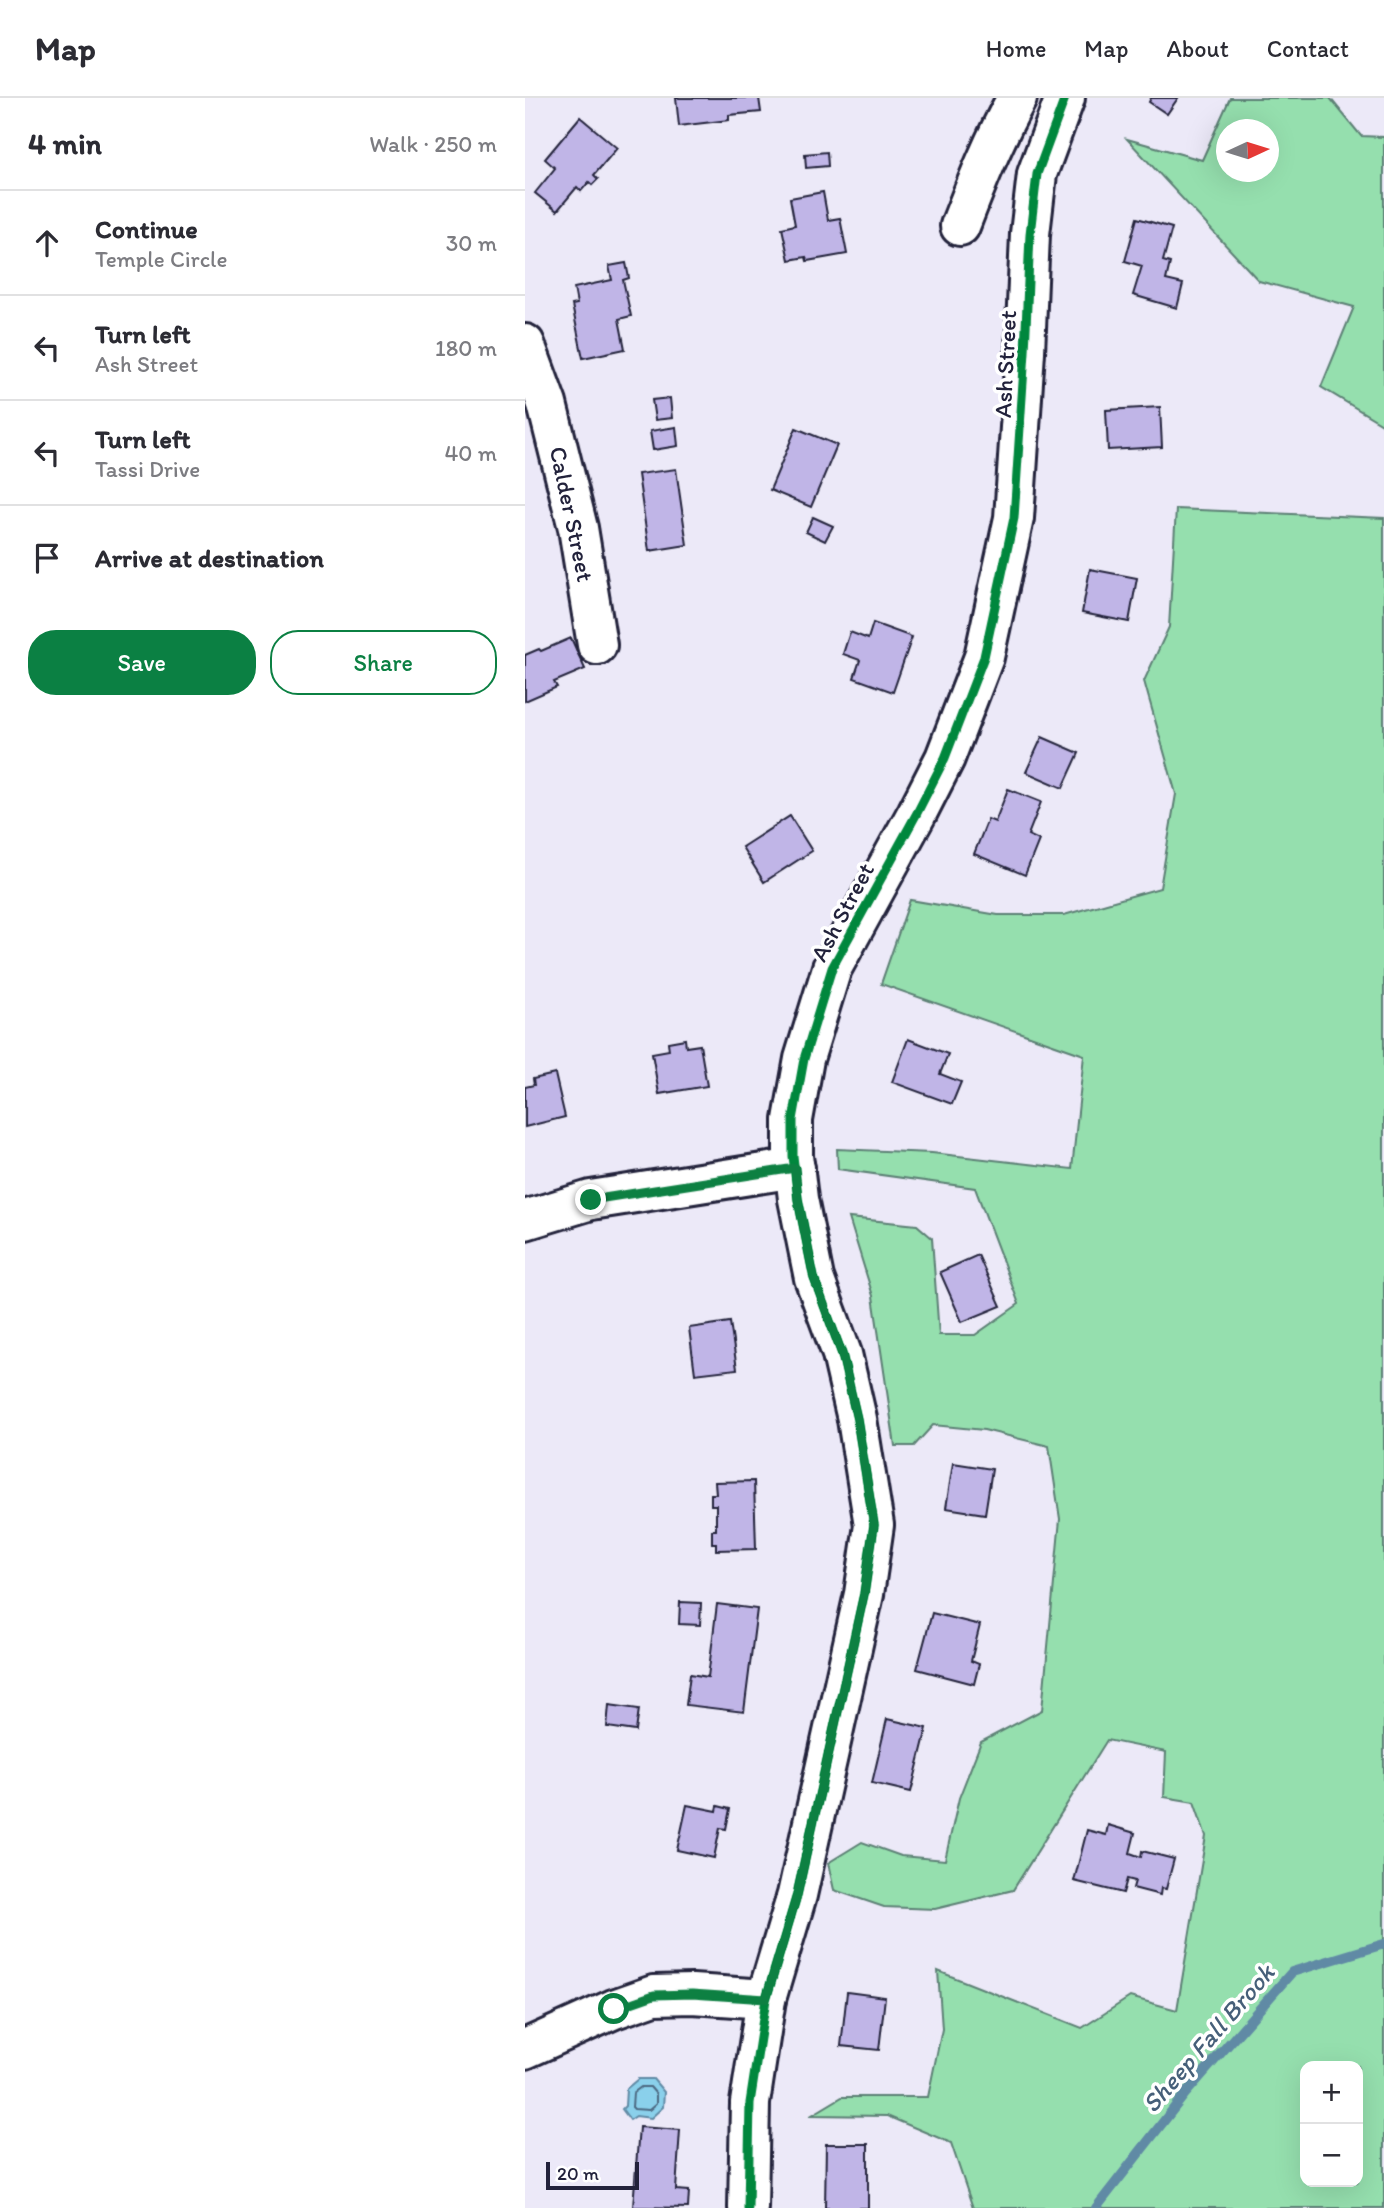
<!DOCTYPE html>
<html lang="en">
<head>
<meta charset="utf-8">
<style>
	body { margin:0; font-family:Itim,sans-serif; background:#f2f2f3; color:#2b2b33 }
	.controls { position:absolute; right:21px; bottom:21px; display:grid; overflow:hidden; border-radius:14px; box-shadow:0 7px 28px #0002 }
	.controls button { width:63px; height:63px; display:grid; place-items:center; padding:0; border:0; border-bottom:2px solid #e1e1e2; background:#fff; color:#2b2b33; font:35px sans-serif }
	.compass { position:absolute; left:691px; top:21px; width:63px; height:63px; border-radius:50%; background:#fff; box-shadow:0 7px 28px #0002; rotate:86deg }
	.scale { position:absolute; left:21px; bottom:18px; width:93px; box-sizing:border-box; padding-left:7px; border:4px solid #22223b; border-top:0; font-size:19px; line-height:24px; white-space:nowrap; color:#22223b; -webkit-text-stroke:5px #fff; paint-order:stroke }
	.stop { position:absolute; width:21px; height:21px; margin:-16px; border:5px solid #0b8043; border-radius:50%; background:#fff }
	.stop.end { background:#0b8043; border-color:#fff; box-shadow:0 2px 7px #0008 }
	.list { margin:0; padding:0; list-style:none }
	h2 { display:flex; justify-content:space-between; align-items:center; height:91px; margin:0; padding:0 28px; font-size:30px }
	h2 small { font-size:23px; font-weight:400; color:#7c7c81 }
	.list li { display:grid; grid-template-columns:46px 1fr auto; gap:21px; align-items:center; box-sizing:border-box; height:105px; padding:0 28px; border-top:2px solid #e1e1e2 }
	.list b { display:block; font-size:26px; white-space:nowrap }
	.list p { margin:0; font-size:23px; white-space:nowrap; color:#7c7c81 }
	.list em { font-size:23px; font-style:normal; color:#7c7c81 }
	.actions { display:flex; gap:14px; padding:21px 28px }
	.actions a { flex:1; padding:16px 0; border:2px solid #0b8043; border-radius:28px; text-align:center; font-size:24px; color:#0b8043 }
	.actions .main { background:#0b8043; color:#fff }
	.icon { flex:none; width:38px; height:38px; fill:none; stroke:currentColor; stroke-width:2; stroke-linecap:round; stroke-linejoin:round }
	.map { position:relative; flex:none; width:859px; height:2110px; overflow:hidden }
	header { display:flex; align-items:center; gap:42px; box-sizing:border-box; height:98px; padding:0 35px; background:#fff; border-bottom:2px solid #e1e1e2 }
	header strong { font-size:33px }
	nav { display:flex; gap:38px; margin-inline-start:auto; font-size:24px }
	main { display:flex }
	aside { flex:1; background:#fff }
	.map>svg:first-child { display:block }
	.green { fill:#95dfae; stroke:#5c8074; stroke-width:2; fill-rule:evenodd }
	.water { fill:#8ad0eb; stroke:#608aa5; stroke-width:2 }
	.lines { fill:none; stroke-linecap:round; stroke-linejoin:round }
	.shore { stroke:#4c6881; stroke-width:2 }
	.stream { stroke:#608aa5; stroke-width:10 }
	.building { fill:#c0b5e7; stroke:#22223b; stroke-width:2 }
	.minor-casing { stroke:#22223b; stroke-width:44 }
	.minor { stroke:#fff; stroke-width:38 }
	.cycleway-casing { stroke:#fff; stroke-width:13 }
	.cycleway { stroke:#00873e; stroke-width:9 }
	.route { stroke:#0b8043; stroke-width:9 }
	.labels { text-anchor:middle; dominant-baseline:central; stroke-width:7; stroke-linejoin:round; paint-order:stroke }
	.street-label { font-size:24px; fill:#22223b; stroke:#fff }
	.water-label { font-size:26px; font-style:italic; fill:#465f79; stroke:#fff }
</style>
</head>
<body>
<header>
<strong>Map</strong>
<nav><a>Home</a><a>Map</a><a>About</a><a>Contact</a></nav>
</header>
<main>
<aside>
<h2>4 min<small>Walk · 250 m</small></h2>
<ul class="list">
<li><svg class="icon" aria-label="ahead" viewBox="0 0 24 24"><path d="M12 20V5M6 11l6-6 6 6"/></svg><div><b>Continue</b><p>Temple Circle</p></div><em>30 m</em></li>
<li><svg class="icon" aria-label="left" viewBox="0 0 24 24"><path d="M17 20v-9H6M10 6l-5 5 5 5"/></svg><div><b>Turn left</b><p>Ash Street</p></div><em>180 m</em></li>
<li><svg class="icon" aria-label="left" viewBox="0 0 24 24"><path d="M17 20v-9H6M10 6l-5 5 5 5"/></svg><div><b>Turn left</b><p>Tassi Drive</p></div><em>40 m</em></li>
<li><svg class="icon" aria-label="arrive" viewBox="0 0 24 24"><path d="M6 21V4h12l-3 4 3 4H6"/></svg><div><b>Arrive at destination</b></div></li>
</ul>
<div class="actions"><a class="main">Save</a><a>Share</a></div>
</aside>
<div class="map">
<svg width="859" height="2110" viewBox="0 0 859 2110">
	<rect width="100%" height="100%" fill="#ece9f8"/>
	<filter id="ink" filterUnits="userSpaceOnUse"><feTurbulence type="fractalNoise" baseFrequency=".0143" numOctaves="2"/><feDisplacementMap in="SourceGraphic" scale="14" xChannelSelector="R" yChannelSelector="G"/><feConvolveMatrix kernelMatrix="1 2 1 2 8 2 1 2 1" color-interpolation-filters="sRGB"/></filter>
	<g filter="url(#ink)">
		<g class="green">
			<path d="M705,0H805L836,38L859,39V327L796,289L829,209L734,183L602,41L677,62ZM702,32H744V74H702Z"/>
			<path d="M651,411L859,420V2110H448L426,2045L362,2018L287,2017L317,1999H403L417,1931L413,1873L557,1930L605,1899L652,1912L681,1738L669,1704L639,1699L641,1654L582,1642L488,1792L410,1811L359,1809L309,1792L303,1765L337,1744L376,1758L420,1762L434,1700L456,1644L517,1612L535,1421L524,1348L459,1332L408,1327L389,1348H370L348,1198L324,1120L392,1127L407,1140L414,1237H450L494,1206L450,1090L313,1071L312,1051L407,1055L547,1071L559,957L356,886L385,802L473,817H539L635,790L651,696L619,583L644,529ZM780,1968H833V2084H780Z"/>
		</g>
		<path class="water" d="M113,1981H128L139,1994L138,2009L126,2020L111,2018L105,2022L97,2011L100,2008L101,1991Z"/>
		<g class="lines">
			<path class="shore" d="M116,1989H125L131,1996V2006L124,2012L109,2011L107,2009L108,1995Z"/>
			<path class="stream" d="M571,2110L660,1996L767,1874L859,1846"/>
		</g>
		<g class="building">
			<path d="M151,0H234L236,14L204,17V22L154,28Z"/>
			<path d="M626,0H653L642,16L624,4Z"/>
			<path d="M55,19L92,50L69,77L73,81L67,87L64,84L56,93L52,89L32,113L10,95L30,70L20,61Z"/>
			<path d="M302,54L303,68L281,70L280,56Z"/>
			<path d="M298,94L303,122L315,120L322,156L282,163L281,159L264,162L257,130L270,127L265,100Z"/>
			<path d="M612,120L647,130L638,163L645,165L641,182L658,186L652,210L608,197L617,168L600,163Z"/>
			<path d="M101,165L104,180L98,182L106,218L94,221L100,251L58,260L47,207L52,206L49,190L87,182L84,168Z"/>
			<path d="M145,300L147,320L130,322L127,302Z"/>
			<path d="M635,309L637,349L583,352L581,312Z"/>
			<path d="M151,329L153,348L128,352L125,333Z"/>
			<path d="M271,330L312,347L286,409L245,392Z"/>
			<path d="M151,371L162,447L124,453L113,376Z"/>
			<path d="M288,419L308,428L300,443L281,434Z"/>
			<path d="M565,471L612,480L604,524L557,515Z"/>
			<path d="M348,525L387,539L368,594L329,580L335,562L318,556L325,534L343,541Z"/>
			<path d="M46,540L60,571L29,584L32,589L0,603V557L14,551L16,553Z"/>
			<path d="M517,639L554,655L538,690L501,674Z"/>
			<path d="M483,691L516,704L503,737L514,742L500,777L449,756L463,721L470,724Z"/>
			<path d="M265,718L287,753L239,784L217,749Z"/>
			<path d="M160,941L161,949L175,947L182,988L134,996L127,955L144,952L143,944Z"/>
			<path d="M383,941L423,956L415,976L436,984L427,1006L367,984Z"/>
			<path d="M30,976L40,1019L0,1029V989L9,987L8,981Z"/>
			<path d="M453,1157L476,1208L437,1224L415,1174Z"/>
			<path d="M205,1224L212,1271L170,1276L164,1230Z"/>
			<path d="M428,1365L467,1371L460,1416L421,1410Z"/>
			<path d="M229,1383L231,1451L191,1452V1445H187V1432H191V1407H186V1396H191L190,1384Z"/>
			<path d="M155,1504L176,1505L175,1527L154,1526Z"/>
			<path d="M192,1506L232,1511L219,1614L161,1607L165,1576L183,1579Z"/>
			<path d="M407,1515L455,1527L446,1563L454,1566L449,1586L392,1571Z"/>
			<path d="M84,1607L114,1611L111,1633L82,1629Z"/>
			<path d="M362,1621L402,1630L386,1694L347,1685Z"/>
			<path d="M162,1707L192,1713L193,1708L205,1711L201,1731L195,1730L189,1760L152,1752Z"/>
			<path d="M583,1727L610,1735L605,1755L616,1759L617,1753L649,1761L641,1791L636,1790L635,1797L608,1790L610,1783L602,1781L598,1795L549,1783L562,1732L581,1737Z"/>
			<path d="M322,1894L360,1899L354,1952L316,1948Z"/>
			<path d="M114,2029L155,2032L151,2092L164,2093L163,2110L108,2109Z"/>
			<path d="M301,2046H343V2110H300Z"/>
		</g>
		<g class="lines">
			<defs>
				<g id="minor">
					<path d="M435,128C452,84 469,41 492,0"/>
					<path d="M0,246L22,306L53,430L72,547"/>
					<path d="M0,1122L66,1102L270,1070"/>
					<path d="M0,1951L89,1911L129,1897L167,1896L241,1901"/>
					<path d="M223,2110L225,2005L241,1901L272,1797L339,1496L349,1427L332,1321L317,1256L289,1180L273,1101L268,1058V1022L279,961L307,870L392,715L420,660L459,559L489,420L500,254L505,136L512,76L540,0"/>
				</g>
			</defs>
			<use href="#minor" class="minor-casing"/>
			<use href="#minor" class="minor"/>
			<defs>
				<path id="cycleway" d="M223,2110L225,2005L241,1901L272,1797L339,1496L349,1427L332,1321L317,1256L289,1180L273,1101L268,1058V1022L279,961L307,870L392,715L420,660L459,559L489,420L500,254L505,136L512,76L540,0"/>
			</defs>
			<use href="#cycleway" class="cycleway-casing"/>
			<use href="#cycleway" class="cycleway"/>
		</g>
	</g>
	<g class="lines" filter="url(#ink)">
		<path class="route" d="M66,1102L270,1070L273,1101L289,1180L317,1256L332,1321L349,1427L339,1496L272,1797L241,1901L167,1896L129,1897L89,1911"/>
	</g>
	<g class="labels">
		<g class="street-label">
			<text transform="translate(480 266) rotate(-87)">Ash Street</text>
			<text transform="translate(47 416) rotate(78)">Calder Street</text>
			<text transform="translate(317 814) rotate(-62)">Ash Street</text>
		</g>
		<g class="water-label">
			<text transform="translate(683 1940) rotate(-49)">Sheep Fall Brook</text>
		</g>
	</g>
</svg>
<div class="controls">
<button>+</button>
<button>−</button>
</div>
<svg class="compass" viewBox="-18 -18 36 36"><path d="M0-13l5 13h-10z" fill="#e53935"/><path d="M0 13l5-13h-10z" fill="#7c7c81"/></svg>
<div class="scale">20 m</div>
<div class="stop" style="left:89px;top:1911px"></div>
<div class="stop end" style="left:66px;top:1102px"></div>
</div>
</main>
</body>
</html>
